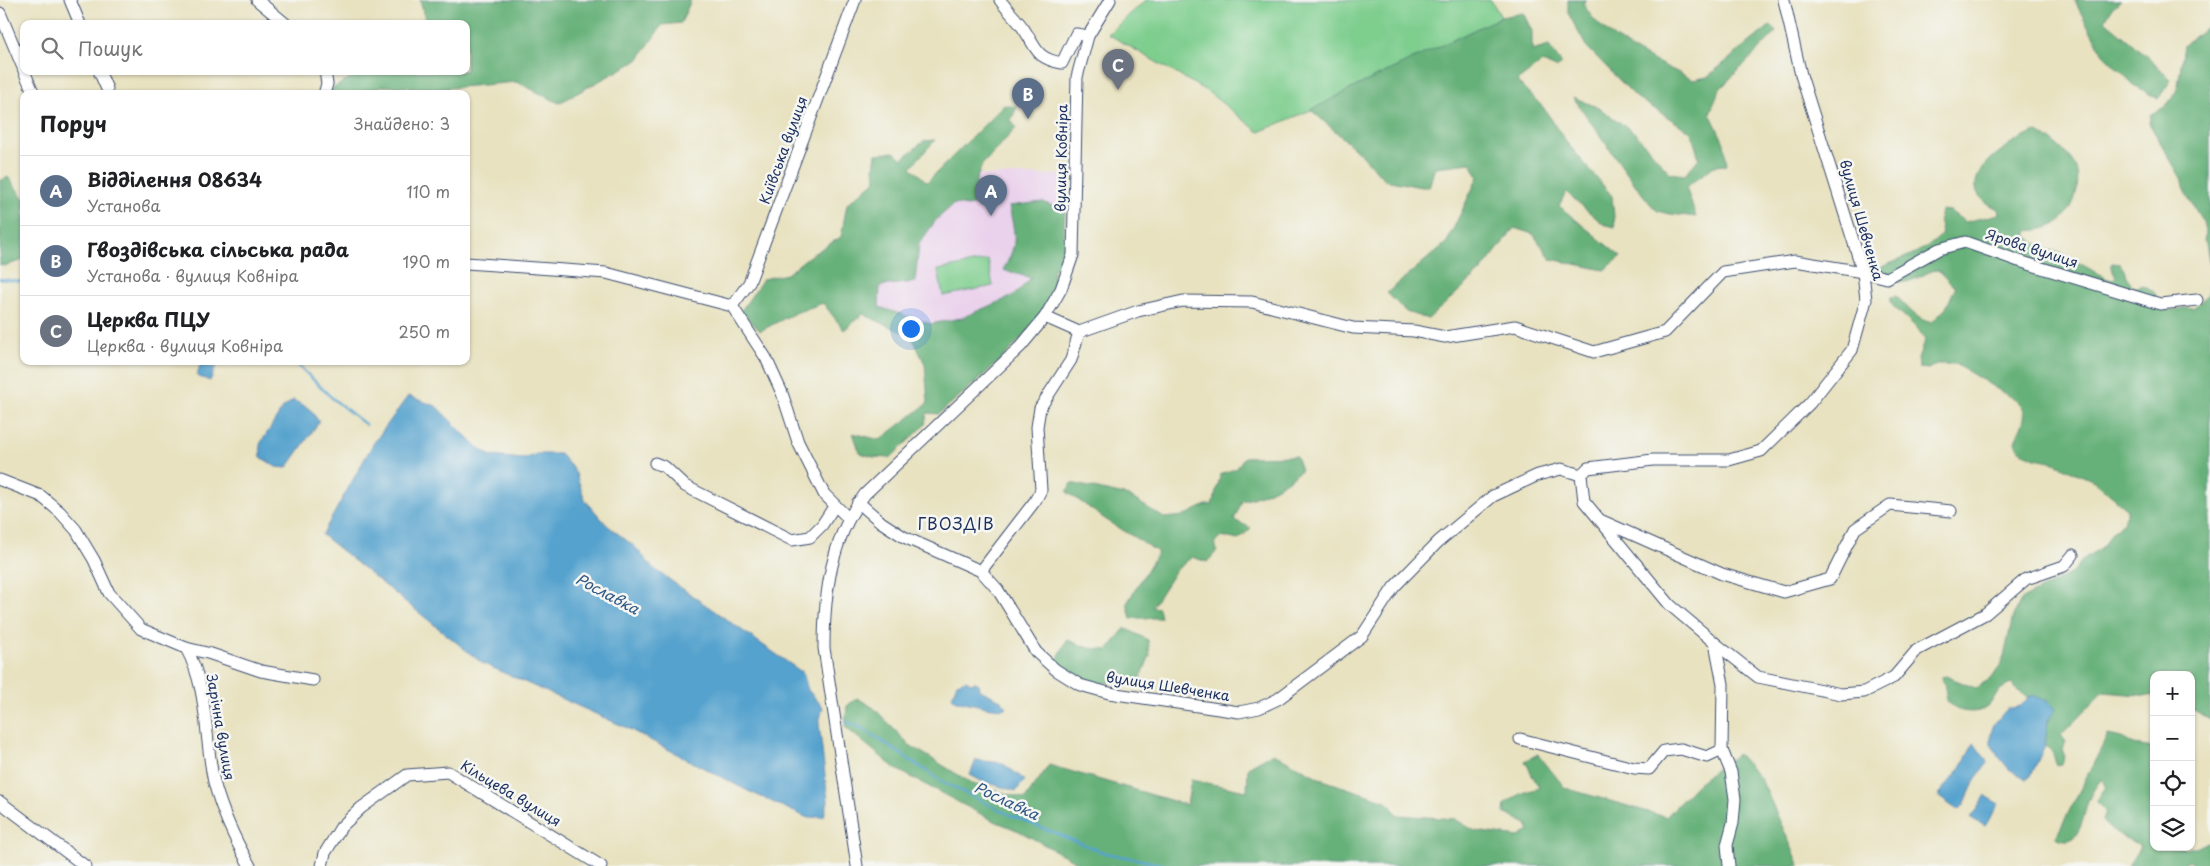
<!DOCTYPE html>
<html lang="uk">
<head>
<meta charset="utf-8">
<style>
	body { margin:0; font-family:"Playpen Sans",sans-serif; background:#f2f2f2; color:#202124 }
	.controls { position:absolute; right:15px; bottom:15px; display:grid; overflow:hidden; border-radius:10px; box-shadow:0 1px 4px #0004 }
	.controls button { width:45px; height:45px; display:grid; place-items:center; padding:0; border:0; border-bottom:1px solid #e0e0e0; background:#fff; color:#202124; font:25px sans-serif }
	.you { position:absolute; left:910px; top:328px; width:18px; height:18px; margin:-12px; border:4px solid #fff; border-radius:50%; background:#1a73e8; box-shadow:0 0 0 8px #1a73e833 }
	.badge { display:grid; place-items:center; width:32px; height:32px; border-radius:50%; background:#c8321e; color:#fff; font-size:16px; font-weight:700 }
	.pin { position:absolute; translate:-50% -41px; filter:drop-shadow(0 1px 2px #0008) }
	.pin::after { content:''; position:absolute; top:26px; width:18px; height:15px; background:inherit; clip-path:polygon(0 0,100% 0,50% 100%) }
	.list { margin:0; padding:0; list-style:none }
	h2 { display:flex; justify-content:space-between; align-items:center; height:65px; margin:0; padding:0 20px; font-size:21px }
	h2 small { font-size:16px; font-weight:400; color:#757577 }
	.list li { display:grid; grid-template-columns:32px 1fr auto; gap:15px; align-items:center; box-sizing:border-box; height:70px; padding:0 20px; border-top:1px solid #e0e0e0 }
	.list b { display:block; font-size:19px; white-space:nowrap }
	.list p { margin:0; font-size:16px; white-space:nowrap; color:#757577 }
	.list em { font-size:16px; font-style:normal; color:#757577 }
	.icon { flex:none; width:28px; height:28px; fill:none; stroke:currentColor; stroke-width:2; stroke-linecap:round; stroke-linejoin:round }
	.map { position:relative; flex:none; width:2210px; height:866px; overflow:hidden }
	.search { position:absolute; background:#fff; box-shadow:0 1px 4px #0004; left:20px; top:20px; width:450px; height:55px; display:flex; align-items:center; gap:12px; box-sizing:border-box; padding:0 18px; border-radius:10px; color:#757577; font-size:19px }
	.panel { position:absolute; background:#fff; box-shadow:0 1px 4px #0004; left:20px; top:90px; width:450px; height:275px; border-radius:10px }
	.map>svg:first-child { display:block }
	.built { fill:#ead1ec }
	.green { fill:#7ece8e; stroke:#4c7e76 }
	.forest { fill:#66b179; stroke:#40706c }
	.water { fill:#55a2ce; stroke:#386896 }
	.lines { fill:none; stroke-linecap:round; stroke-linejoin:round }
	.stream { stroke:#55a2ce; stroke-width:2.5 }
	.minor-casing { stroke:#3a4a6d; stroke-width:13 }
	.minor { stroke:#fff; stroke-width:11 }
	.labels { text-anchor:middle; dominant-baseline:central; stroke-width:5; stroke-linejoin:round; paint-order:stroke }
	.street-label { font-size:14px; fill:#1b2f5e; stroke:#f6f6f2 }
	.water-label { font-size:15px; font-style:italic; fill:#2f5785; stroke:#f6f6f2 }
	.quarter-label { font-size:16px; letter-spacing:1px; fill:#1b2f5e; stroke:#f6f6f2 }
</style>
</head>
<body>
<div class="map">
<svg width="2210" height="866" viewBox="0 0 2210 866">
	<rect width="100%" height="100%" fill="#f6f6f2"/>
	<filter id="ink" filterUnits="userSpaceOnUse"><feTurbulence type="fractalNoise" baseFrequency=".02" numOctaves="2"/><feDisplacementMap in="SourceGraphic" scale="10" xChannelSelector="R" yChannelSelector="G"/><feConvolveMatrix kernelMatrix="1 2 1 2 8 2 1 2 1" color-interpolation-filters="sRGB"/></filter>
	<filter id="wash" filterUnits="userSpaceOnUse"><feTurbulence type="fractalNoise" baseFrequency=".0096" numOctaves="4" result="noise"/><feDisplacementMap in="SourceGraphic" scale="20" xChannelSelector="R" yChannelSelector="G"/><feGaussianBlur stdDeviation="1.12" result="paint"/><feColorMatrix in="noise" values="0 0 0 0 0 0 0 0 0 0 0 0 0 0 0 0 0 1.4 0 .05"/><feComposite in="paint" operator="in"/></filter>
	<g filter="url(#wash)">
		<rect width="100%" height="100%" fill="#e8e2c0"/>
		<path class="built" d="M957,175H1066L1037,306L913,332L844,299Z"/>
		<g class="green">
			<path d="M1146,0H1491L1501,17L1359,85L1311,110L1259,132L1208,92L1108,34Z"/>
			<path d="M988,260L993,286L943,296L938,270Z"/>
		</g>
		<g class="forest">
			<path d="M420,0H691L681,23L662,25L638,60L559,103L517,82L438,89L382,86L368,94H324L361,71H466V24H427Z"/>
			<path d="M1568,0H1587L1583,3C1602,41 1657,61 1693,80L1707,77L1771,25L1776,32L1720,89L1710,113L1724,143L1727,165L1714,166L1686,187L1696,217C1684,215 1669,215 1658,211C1648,207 1585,113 1573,97L1599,108L1635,133L1670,173L1685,175L1699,158L1691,132L1636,97L1586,46L1568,13Z"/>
			<path d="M2074,0H2121L2112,8L2105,21L2141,51L2171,80L2158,99L2133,84L2103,54Z"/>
			<path d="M1523,13L1532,31V51L1549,46L1562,64L1556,68L1542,62L1517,81L1543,107L1568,144L1612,196L1615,227L1603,224L1566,192L1559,206L1621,257L1604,270L1551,259L1533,234L1514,228L1481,271L1428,319L1406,312L1387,293L1447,242L1478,177L1471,163L1435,167L1429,187H1421L1385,180L1360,153L1311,110L1359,85L1501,17Z"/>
			<path d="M2210,24V267L2206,242L2204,241L2205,232L2203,222L2188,197L2181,178L2149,123L2151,114L2165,107L2177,92L2184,45Z"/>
			<path d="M1004,105L1017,107L1011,120L1016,128L982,165L975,183H993L991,199L968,206L954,204L936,220L919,244L915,282L880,286L879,307L931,324L961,318L1013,296L1031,278L1003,270C1019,242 1015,236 1009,206L1043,202L1065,211L1064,232L1068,250L1063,260L1053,271C1053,277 1054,284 1053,290C1046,327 968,388 939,414L927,413L925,425L890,458L873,457L860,453L853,433L880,440L928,403L925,364L912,337L863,314L844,330L823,303L795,313L760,331L741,311L763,279L787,274L808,257L841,237L847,204L876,180L874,169L876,154L894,152L902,159L924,141L935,140L911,167L927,182Z"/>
			<path d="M2037,132C2049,137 2071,155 2076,168C2082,187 2072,216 2054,225C2046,229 2036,230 2027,231V236L2043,248L2063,254L2108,279L2113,280L2116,276L2111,268V263L2120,264C2126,272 2129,280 2133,288L2143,285C2164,295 2152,301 2166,310C2175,311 2186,306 2194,308L2208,295L2210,279V720L2191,708V675H2154V696L2103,692L2061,735L2066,742L2062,749L2065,757L2062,764L2057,765L2052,752L2045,745L2047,725L2052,712L2031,695L2027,698L2011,684C1992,692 1998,697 1987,707C1978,715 1954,713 1948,702C1945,697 1947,687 1941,677L1946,676L1975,688L1992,678L2000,666L2004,657L2013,616L2022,599L2074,572L2082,560L2104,546L2112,532L2123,522L2127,514V509L2094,481L2050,461L2035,458L2022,452L2015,443C2019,425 2034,415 2015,400L1956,364H1937L1928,369L1919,368L1918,358L1925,340L1918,329L1893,306L1890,302L1891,297L1896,296C1905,304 1919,323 1932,322L1946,308L1956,286L1951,284L1938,270C1928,269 1913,285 1897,282C1892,281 1885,275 1880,273L1878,268C1893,263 1935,247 1942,233L1939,220L1941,210L1950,211L1965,222L1999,214L1998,209C1992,206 1986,203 1981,198C1958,172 2018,137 2037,132Z"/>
			<path d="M8,177L24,199V260L4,266L0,265V181Z"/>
			<path d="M1296,456L1301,470C1282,486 1265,495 1242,501L1234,520L1251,528L1238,540L1221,536L1215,542L1217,551L1207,562L1192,557L1176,570L1152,607L1159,608L1161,618H1131L1127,603L1158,552L1105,519L1067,492L1071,483L1129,496L1164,518L1184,516L1206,505H1212L1221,474L1237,468L1244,457Z"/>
			<path d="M1125,628L1148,640L1150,655L1140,680L1094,684L1055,664L1067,640L1089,648L1108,650Z"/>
			<path d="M857,698L874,708L908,744L973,784L1025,799L1049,765L1187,805L1191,780L1247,791L1248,767L1273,753L1323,780L1386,801L1398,815L1455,819L1475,831L1519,837L1529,831L1527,824L1504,813L1505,804L1520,794L1539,788L1525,761L1538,754L1565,788L1666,817L1700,781L1738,754L1761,779L1800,866H1084L1019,831L992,820L896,769L845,727L847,706Z"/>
			<path d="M2108,735L2122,738L2134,745L2154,748V847L2196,848L2210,841V866H2195L2188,861L2182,866H2128L2140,847C2130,838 2107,831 2103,821L2106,812L2099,805L2097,800L2106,788L2102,779C2097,784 2092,792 2089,799C2083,813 2081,851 2056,837Z"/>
		</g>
		<g class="water">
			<path d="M201,361L216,366L210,381L197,376Z"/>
			<path d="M408,396L436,406L476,446L491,456L523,459L537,454H560L575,471L585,500L607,525L635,547L653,568L803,673L808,690L823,707L819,723L828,801L824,816L808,818L748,791L627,728L482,663L322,535L373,444Z"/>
			<path d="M293,400L310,409L319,422L287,468L276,467L261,457L260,444L283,408Z"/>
			<path d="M966,680L971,683L976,682L980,685L978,689L1001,700L1007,707C997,713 969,701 956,701L952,697L957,683Z"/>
			<path d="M2031,695L2049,702L2056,709L2048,720L2045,745L2031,776L2027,779L2009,769L1999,757L1991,744V733L1994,724L2007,709L2021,706Z"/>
			<path d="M1974,743L1988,763L1976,778L1964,805L1961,808L1956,809L1939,797L1940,792L1960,769Z"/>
			<path d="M976,760L1002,763L1025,780L1016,791L981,781L970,775Z"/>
			<path d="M1985,796L1999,804L1985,826L1971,818Z"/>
		</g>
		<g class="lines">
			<g class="stream">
				<path d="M0,279L24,282"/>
				<path d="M294,361L332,398L366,425"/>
				<path d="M847,722L862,728L943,782L1010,815L1105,853L1171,866"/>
			</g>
		</g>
	</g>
	<g filter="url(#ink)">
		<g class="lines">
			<defs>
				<g id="minor">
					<path d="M70,0L80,24"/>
					<path d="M257,0L286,24"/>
					<path d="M1000,0C1007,10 1016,18 1023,28C1037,48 1035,58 1062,63L1076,34L1088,36"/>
					<path d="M0,13L24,70"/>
					<path d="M24,71L34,94"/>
					<path d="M99,71L107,89"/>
					<path d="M324,94L327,84L325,71"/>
					<path d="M466,263L606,273L732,306L766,358L782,393L798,442L824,494L848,518"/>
					<path d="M732,306L749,283L855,0"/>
					<path d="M1045,317L1079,332L1138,311L1183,301L1252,302L1353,328L1414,331L1445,337L1515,326L1594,352L1665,332L1723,272L1795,261L1863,272L1887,278L1939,249L1965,242L2019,261L2160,304L2197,300"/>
					<path d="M655,463L665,467L685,486L792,540L810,537L822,525L835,505"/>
					<path d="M1581,475L1584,501L1670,605L1715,643L1758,677L1841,694L1864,692L1894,677L1917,650L1985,614L2026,579L2064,566L2073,555"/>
					<path d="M0,480L41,496L60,512L76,530L94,560L109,593L141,629L186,648L211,654L261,671L313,680"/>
					<path d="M858,502L881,522L904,537L981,571L998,590L1036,652L1056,670L1080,685L1109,693L1239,712L1259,708L1278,699L1362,636L1394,587L1438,542L1493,496L1538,475L1561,469L1581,475L1588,468L1653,460H1729L1761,451L1810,403L1852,350L1866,300L1863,272L1801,75L1784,0"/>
					<path d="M1600,520L1722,574L1784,592L1830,579L1855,529L1890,505L1951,511"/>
					<path d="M981,571L1035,501L1041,490L1037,427L1040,408L1071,360L1079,332"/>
					<path d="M186,648C209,690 204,737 214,782C222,812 235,840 250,866"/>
					<path d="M1520,739L1634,768L1649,769L1664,751L1681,749L1707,757L1722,750L1723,684L1715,643"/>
					<path d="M1722,750L1731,772L1735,799L1733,823L1727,845L1729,866"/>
					<path d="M0,802L85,866"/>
					<path d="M322,866L325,853L341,827L361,808L407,775L448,772L601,866"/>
					<path d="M857,866L824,648C824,594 831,537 865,494L1021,346L1045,317L1061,289L1073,255L1077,77L1088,36L1110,0"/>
				</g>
			</defs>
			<use href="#minor" class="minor-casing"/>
			<use href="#minor" class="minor"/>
		</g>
	</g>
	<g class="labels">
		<g class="street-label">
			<text transform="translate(783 150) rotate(-70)">Київська вулиця</text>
			<text transform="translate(1061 158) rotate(-89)">вулиця Ковніра</text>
			<text transform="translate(1862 220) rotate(74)">вулиця Шевченка</text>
			<text transform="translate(2032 248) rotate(18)">Ярова вулиця</text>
			<text transform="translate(1168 686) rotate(9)">вулиця Шевченка</text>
			<text transform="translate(221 727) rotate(80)">Зарічна вулиця</text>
			<text transform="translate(511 793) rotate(31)">Кільцева вулиця</text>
		</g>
		<g class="water-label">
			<text transform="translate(608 593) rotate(28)">Рославка</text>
			<text transform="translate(1007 800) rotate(25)">Рославка</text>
		</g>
		<g class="quarter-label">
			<text x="956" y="523">ГВОЗДІВ</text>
		</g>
	</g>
</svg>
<div class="controls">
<button>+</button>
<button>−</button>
<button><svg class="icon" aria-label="locate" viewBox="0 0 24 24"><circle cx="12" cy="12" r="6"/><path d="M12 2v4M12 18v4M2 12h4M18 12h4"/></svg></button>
<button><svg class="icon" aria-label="layers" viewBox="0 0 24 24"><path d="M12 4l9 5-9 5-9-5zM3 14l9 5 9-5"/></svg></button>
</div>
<div class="you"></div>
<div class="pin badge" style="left:991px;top:216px;background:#5c6f8a">A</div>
<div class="pin badge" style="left:1028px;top:119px;background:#5c6f8a">B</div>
<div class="pin badge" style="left:1118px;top:90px;background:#6b7280">C</div>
<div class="search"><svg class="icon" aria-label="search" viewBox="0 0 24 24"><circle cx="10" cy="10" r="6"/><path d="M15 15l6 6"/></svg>Пошук</div>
<section class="panel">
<h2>Поруч<small>Знайдено: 3</small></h2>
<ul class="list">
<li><span class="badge" style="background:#5c6f8a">A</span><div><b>Відділення 08634</b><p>Установа</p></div><em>110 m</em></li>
<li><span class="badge" style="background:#5c6f8a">B</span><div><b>Гвоздівська сільська рада</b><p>Установа · вулиця Ковніра</p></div><em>190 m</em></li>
<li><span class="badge" style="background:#6b7280">C</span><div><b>Церква ПЦУ</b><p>Церква · вулиця Ковніра</p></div><em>250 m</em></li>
</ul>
</section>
</div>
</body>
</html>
